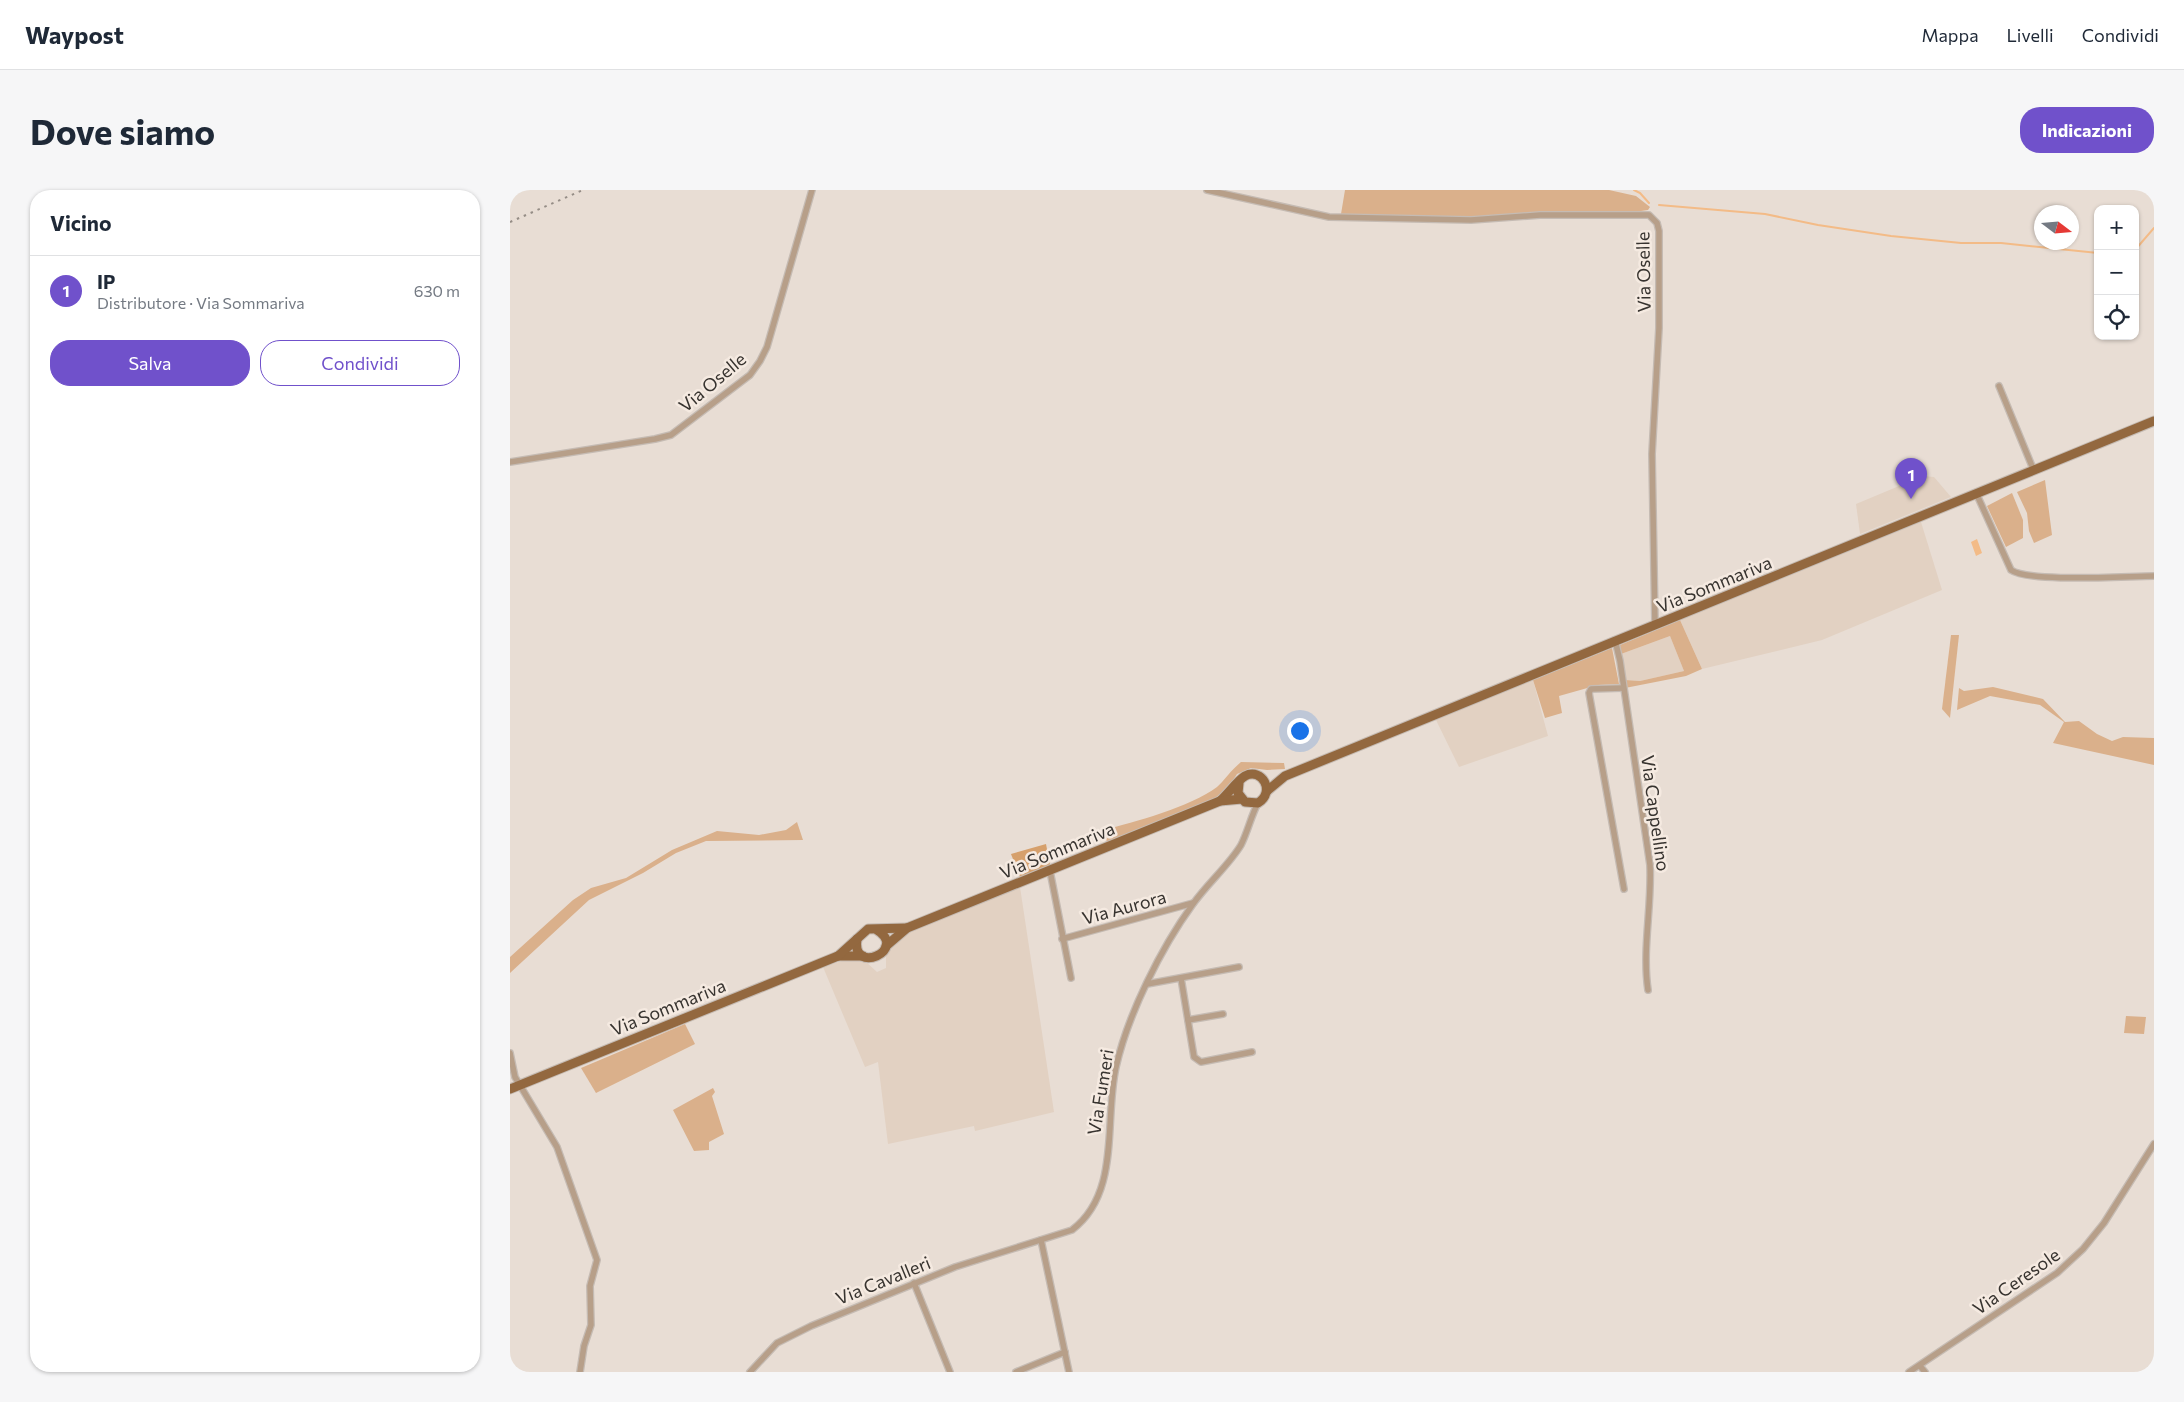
<!DOCTYPE html>
<html lang="it">
<head>
<meta charset="utf-8">
<style>
	body { margin:0; font-family:Commissioner,sans-serif; background:#f6f6f7; color:#1f2937 }
	.controls { position:absolute; right:15px; top:15px; display:grid; overflow:hidden; border-radius:10px; box-shadow:0 1px 4px #0004 }
	.controls button { width:45px; height:45px; display:grid; place-items:center; padding:0; border:0; border-bottom:1px solid #e0e1e3; background:#fff; color:#1f2937; font:25px sans-serif }
	.compass { position:absolute; left:1524px; top:15px; width:45px; height:45px; border-radius:50%; background:#fff; box-shadow:0 1px 4px #0004; rotate:106deg }
	.you { position:absolute; left:789px; top:540px; width:18px; height:18px; margin:-12px; border:4px solid #fff; border-radius:50%; background:#1a73e8; box-shadow:0 0 0 8px #1a73e833 }
	.badge { display:grid; place-items:center; width:32px; height:32px; border-radius:50%; background:#7051cb; color:#fff; font-size:16px; font-weight:700 }
	.pin { position:absolute; translate:-50% -41px; filter:drop-shadow(0 1px 2px #0008) }
	.pin::after { content:''; position:absolute; top:26px; width:18px; height:15px; background:inherit; clip-path:polygon(0 0,100% 0,50% 100%) }
	.list { margin:0; padding:0; list-style:none }
	h2 { display:flex; justify-content:space-between; align-items:center; height:65px; margin:0; padding:0 20px; font-size:21px }
	h2 small { font-size:16px; font-weight:400; color:#747a83 }
	.list li { display:grid; grid-template-columns:32px 1fr auto; gap:15px; align-items:center; box-sizing:border-box; height:70px; padding:0 20px; border-top:1px solid #e0e1e3 }
	.list b { display:block; font-size:19px; white-space:nowrap }
	.list p { margin:0; font-size:16px; white-space:nowrap; color:#747a83 }
	.list em { font-size:16px; font-style:normal; color:#747a83 }
	.actions { display:flex; gap:10px; padding:15px 20px }
	.actions a { flex:1; padding:11px 0; border:1px solid #7051cb; border-radius:20px; text-align:center; font-size:18px; color:#7051cb }
	.actions .main { background:#7051cb; color:#fff }
	.icon { flex:none; width:28px; height:28px; fill:none; stroke:currentColor; stroke-width:2; stroke-linecap:round; stroke-linejoin:round }
	.map { position:relative; flex:none; width:1644px; height:1182px; overflow:hidden; border-radius:20px }
	header { display:flex; align-items:center; gap:30px; box-sizing:border-box; height:70px; padding:0 25px; background:#fff; border-bottom:1px solid #e0e1e3 }
	header strong { font-size:24px }
	nav { display:flex; gap:28px; margin-inline-start:auto; font-size:18px }
	.intro { display:flex; align-items:center; justify-content:space-between; box-sizing:border-box; height:120px; padding:0 30px }
	h1 { margin:0; font-size:35px }
	.button { padding:12px 22px; border-radius:20px; background:#7051cb; color:#fff; font-size:18px; font-weight:700 }
	main { display:flex; gap:30px; padding:0 30px }
	aside { flex:1; background:#fff; border-radius:20px; box-shadow:0 1px 4px #0004 }
	.map>svg:first-child { display:block }
	.built { fill:#e2d1c2 }
	.green { fill:#dab08b }
	.forest { fill:#d6a06c }
	.water { fill:#f3bb87 }
	.lines { fill:none; stroke-linecap:round; stroke-linejoin:round }
	.stream { stroke:#f3bb87; stroke-width:2 }
	.minor-casing { stroke:#c5bbb3; stroke-width:8 }
	.primary-casing { stroke:#c5bbb3; stroke-width:11 }
	.minor { stroke:#b79f89; stroke-width:5.5 }
	.primary { stroke:#93683f; stroke-width:9 }
	.rail { stroke:#958d86; stroke-width:2; stroke-dasharray:2.5 5; stroke-linecap:butt }
	.labels { text-anchor:middle; dominant-baseline:central; stroke-width:5; stroke-linejoin:round; paint-order:stroke }
	.street-label { font-size:18px; fill:#37332f; stroke:#f5eae1 }
</style>
</head>
<body>
<header>
<strong>Waypost</strong>
<nav><a>Mappa</a><a>Livelli</a><a>Condividi</a></nav>
</header>
<div class="intro"><h1>Dove siamo</h1><a class="button">Indicazioni</a></div>
<main>
<aside>
<h2>Vicino<small></small></h2>
<ul class="list">
<li><span class="badge">1</span><div><b>IP</b><p>Distributore · Via Sommariva</p></div><em>630 m</em></li>
</ul>
<div class="actions"><a class="main">Salva</a><a>Condividi</a></div>
</aside>
<div class="map">
<svg width="1644" height="1182" viewBox="0 0 1644 1182">
	<rect width="100%" height="100%" fill="#e8ddd4"/>
	<g class="built">
		<path d="M1413,286L1424,287L1441,307L1350,344L1346,314Z"/>
		<path d="M1411,332L1432,400L1312,450L1192,479L1170,430Z"/>
		<path d="M1160,446L1174,481L1130,491L1115,490L1111,464Z"/>
		<path d="M1023,490L1038,546L949,577L926,530Z"/>
		<path d="M510,697L544,922L465,941L464,936L378,954L368,872L355,877L313,777L341,768L355,771L367,782L376,778V766L381,755L389,748L412,736Z"/>
	</g>
	<g class="green">
		<path d="M835,0H1099L1126,6L1140,17L1138,20L1117,23L1039,22L961,27L831,24Z"/>
		<path d="M1535,290L1542,345L1524,353L1519,341L1517,323L1507,302Z"/>
		<path d="M1502,303L1513,330V348L1496,357L1477,316Z"/>
		<path d="M1170,430L1192,479L1176,486L1115,498V490L1130,491L1174,481L1160,446L1111,464L1110,455Z"/>
		<path d="M1441,445H1449L1440,528L1432,519Z"/>
		<path d="M1102,458L1109,494L1088,495L1049,506L1052,523L1035,528L1023,490Z"/>
		<path d="M1483,497L1533,509L1555,532L1569,531L1587,544L1602,551L1613,547L1644,548V575L1543,553L1554,532L1530,515L1480,506L1447,520L1449,498L1454,501Z"/>
		<path d="M731,572L774,573L775,579L757,580L741,578L727,584L718,598L703,610L597,652L593,640C625,632 680,617 707,597C714,591 721,580 731,572Z"/>
		<path d="M287,632L293,650L196,651L166,663L133,683L79,710L0,783V767L63,710L81,698L116,688L162,660L207,641L249,645L276,640Z"/>
		<path d="M1616,826L1636,827L1634,844L1614,843Z"/>
		<path d="M175,834L185,854L86,903L71,878Z"/>
		<path d="M203,898L205,902L202,906L214,944L199,952V960L184,961L163,920Z"/>
	</g>
	<path class="forest" d="M536,654L540,675L510,687L501,664Z"/>
	<path class="water" d="M1467,349L1472,363L1466,366L1461,352Z"/>
	<g class="lines">
		<g class="stream">
			<path d="M1124,0L1130,3L1139,13"/>
			<path d="M1149,15L1255,24L1308,35L1381,46L1451,53H1491L1588,63"/>
			<path d="M1625,60L1644,38"/>
		</g>
		<defs>
			<g id="minor">
				<path d="M697,0L819,27L961,30L1030,25H1139L1147,33L1149,41V138L1142,264L1145,436"/>
				<path d="M1489,196L1524,281"/>
				<path d="M0,272L145,249L161,245L240,185L250,171L257,157L302,0"/>
				<path d="M1467,305L1501,380C1519,393 1617,386 1644,386"/>
				<path d="M1105,450L1110,471L1140,675C1142,717 1132,759 1138,800"/>
				<path d="M1113,498L1081,499L1079,503L1114,699"/>
				<path d="M540,681L561,788"/>
				<path d="M552,749L683,713"/>
				<path d="M671,788L684,867L691,872L742,862"/>
				<path d="M637,794L729,777"/>
				<path d="M678,830L713,824"/>
				<path d="M0,863L5,887L47,957L87,1070L80,1096L81,1135L74,1156L70,1182"/>
				<path d="M531,1050L559,1182"/>
				<path d="M404,1093L440,1182"/>
				<path d="M1410,1176L1415,1182"/>
				<path d="M240,1182L267,1153L301,1136L445,1077L562,1040C611,1003 594,931 606,877C618,824 651,758 683,714C697,694 719,675 731,655C738,641 741,626 748,613"/>
				<path d="M506,1182L555,1162"/>
				<path d="M1399,1182L1547,1083L1573,1059L1594,1033L1644,954"/>
			</g>
			<g id="primary">
				<path d="M757,601L775,586L1644,231"/>
				<path d="M710,611C717,605 728,590 735,586C752,577 766,602 748,613L735,612L728,603L729,593"/>
				<path d="M347,749C341,786 399,760 367,740"/>
				<path d="M376,756L397,738L710,611L732,609"/>
				<path d="M328,766H353"/>
				<path d="M0,899L328,766L358,739L397,738"/>
			</g>
		</defs>
		<use href="#minor" class="minor-casing"/>
		<use href="#primary" class="primary-casing"/>
		<use href="#minor" class="minor"/>
		<use href="#primary" class="primary"/>
		<path class="rail" d="M0,32L73,0"/>
	</g>
	<g class="labels">
		<g class="street-label">
			<text transform="translate(1133 82) rotate(-91)">Via Oselle</text>
			<text transform="translate(202 192) rotate(-40)">Via Oselle</text>
			<text transform="translate(1204 394) rotate(-22)">Via Sommariva</text>
			<text transform="translate(1146 623) rotate(82)">Via Cappellino</text>
			<text transform="translate(547 660) rotate(-22)">Via Sommariva</text>
			<text transform="translate(614 717) rotate(-15)">Via Aurora</text>
			<text transform="translate(158 817) rotate(-22)">Via Sommariva</text>
			<text transform="translate(590 902) rotate(-81)">Via Fumeri</text>
			<text transform="translate(373 1090) rotate(-22)">Via Cavalleri</text>
			<text transform="translate(1506 1091) rotate(-35)">Via Ceresole</text>
		</g>
	</g>
</svg>
<div class="controls">
<button>+</button>
<button>−</button>
<button><svg class="icon" aria-label="locate" viewBox="0 0 24 24"><circle cx="12" cy="12" r="6"/><path d="M12 2v4M12 18v4M2 12h4M18 12h4"/></svg></button>
</div>
<svg class="compass" viewBox="-18 -18 36 36"><path d="M0-13l5 13h-10z" fill="#e53935"/><path d="M0 13l5-13h-10z" fill="#747a83"/></svg>
<div class="you"></div>
<div class="pin badge" style="left:1401px;top:309px">1</div>
</div>
</main>
</body>
</html>
